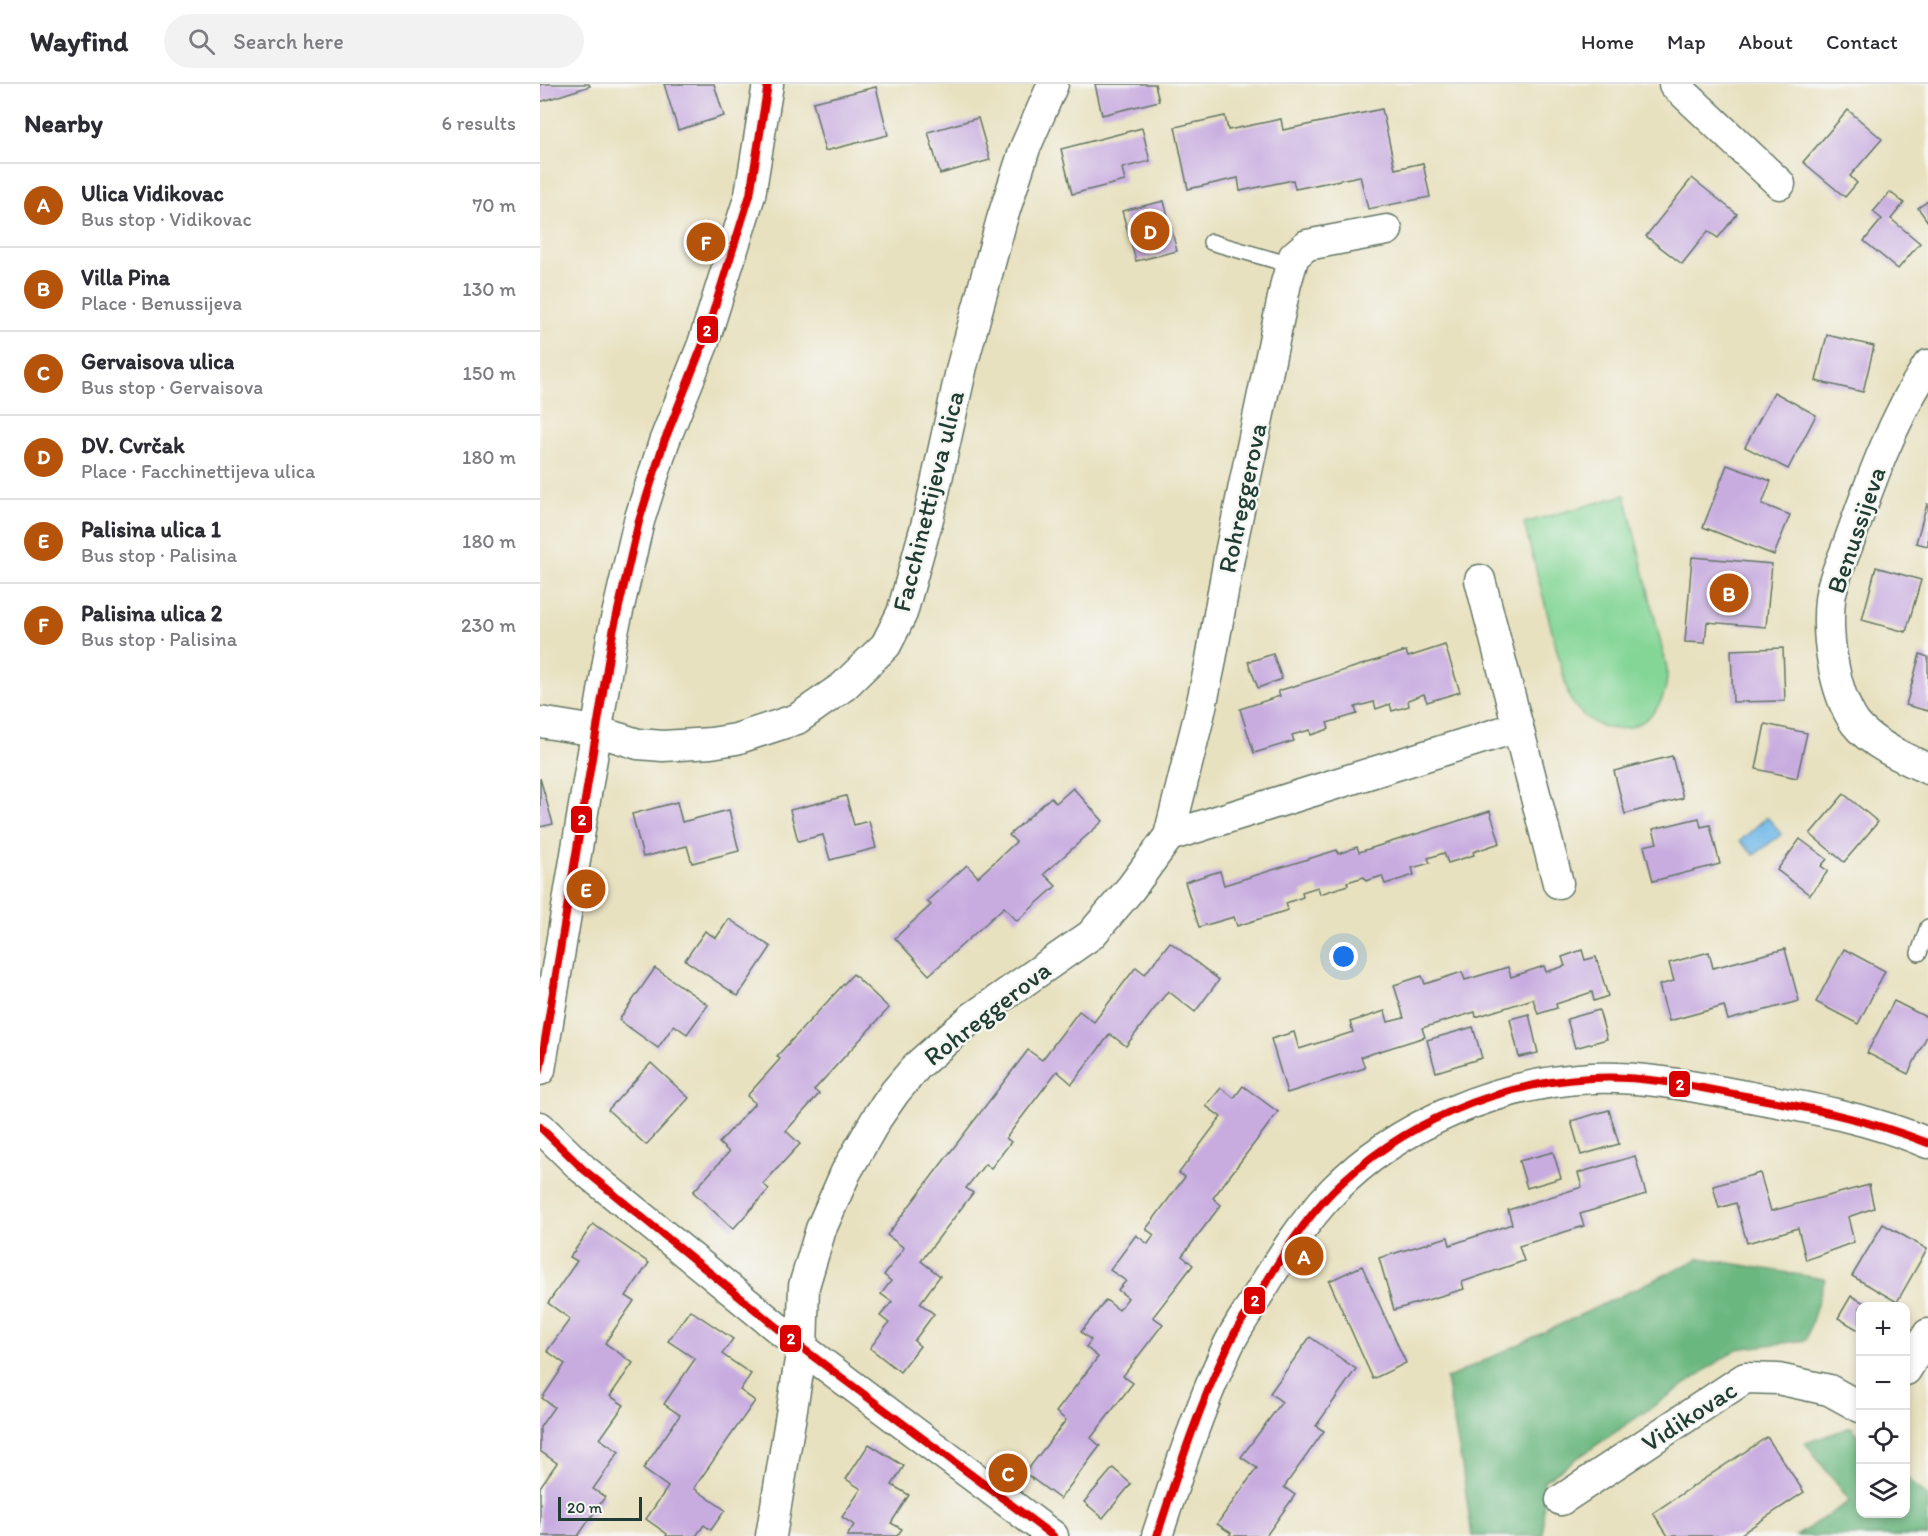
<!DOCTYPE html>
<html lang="en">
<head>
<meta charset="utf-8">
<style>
	body { margin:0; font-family:Itim,sans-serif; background:#f2f2f3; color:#2b2b33 }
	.controls { position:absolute; right:18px; bottom:18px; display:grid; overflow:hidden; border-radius:12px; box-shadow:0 3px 9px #0003 }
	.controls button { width:54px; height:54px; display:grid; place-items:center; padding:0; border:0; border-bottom:2px solid #e1e1e2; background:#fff; color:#2b2b33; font:30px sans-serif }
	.scale { position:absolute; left:18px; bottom:15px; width:84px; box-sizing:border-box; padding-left:6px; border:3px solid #1f3d34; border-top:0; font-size:16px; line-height:21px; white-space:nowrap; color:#1f3d34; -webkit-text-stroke:4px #f6f6f2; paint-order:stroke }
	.you { position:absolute; left:804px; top:873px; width:21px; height:21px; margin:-15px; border:4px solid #fff; border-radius:50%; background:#1a73e8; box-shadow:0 0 0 9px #1a73e833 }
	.badge { display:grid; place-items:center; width:39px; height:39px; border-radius:50%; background:#b45309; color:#fff; font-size:20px; font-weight:700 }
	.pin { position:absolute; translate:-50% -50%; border:3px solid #fff; box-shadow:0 2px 6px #0006 }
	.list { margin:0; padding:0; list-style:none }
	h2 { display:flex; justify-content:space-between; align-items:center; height:78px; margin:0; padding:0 24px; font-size:26px }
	h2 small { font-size:20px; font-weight:400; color:#7c7c81 }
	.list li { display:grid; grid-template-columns:39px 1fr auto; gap:18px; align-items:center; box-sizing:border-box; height:84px; padding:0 24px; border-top:2px solid #e1e1e2 }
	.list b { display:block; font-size:22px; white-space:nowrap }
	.list p { margin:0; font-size:20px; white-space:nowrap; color:#7c7c81 }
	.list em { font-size:20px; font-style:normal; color:#7c7c81 }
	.icon { flex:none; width:33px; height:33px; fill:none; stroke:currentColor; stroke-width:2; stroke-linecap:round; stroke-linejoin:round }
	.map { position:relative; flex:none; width:1388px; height:1452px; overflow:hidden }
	header { display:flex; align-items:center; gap:36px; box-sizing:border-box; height:84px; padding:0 30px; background:#fff; border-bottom:2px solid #e1e1e2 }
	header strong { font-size:28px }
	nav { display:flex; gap:33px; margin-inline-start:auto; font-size:21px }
	.search { width:420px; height:54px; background:#f2f2f3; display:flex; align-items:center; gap:15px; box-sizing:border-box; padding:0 21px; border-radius:33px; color:#7c7c81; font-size:22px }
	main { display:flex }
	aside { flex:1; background:#fff }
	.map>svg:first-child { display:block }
	.green { fill:#84d696; stroke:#528a65; stroke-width:1.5 }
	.forest { fill:#6bb77f; stroke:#457a5a; stroke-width:1.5 }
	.water { fill:#70b8e8; stroke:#487a8e; stroke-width:1.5 }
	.building { fill:#c8ace0 }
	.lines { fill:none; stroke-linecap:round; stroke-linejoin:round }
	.lane-casing { stroke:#657665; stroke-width:18 }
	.street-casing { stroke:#657665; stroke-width:33 }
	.lane { stroke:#fff; stroke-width:15 }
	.street { stroke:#fff; stroke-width:30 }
	.bus-1-casing { stroke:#f6f6f2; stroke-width:12 }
	.bus-1 { stroke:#db0000; stroke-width:8 }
	.labels { text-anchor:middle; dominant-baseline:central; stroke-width:5; stroke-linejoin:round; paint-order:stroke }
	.street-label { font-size:26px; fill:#1f3d34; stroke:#f6f6f2 }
	.line-badge { stroke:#f6f6f2; stroke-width:2 }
	.badge-label { font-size:16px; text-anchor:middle; font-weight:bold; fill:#fff }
</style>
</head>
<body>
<header>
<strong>Wayfind</strong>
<div class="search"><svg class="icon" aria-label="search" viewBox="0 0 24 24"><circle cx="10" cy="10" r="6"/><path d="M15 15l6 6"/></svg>Search here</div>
<nav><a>Home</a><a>Map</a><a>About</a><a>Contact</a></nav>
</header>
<main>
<aside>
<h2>Nearby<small>6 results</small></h2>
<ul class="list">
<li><span class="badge">A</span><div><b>Ulica Vidikovac</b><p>Bus stop · Vidikovac</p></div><em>70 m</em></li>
<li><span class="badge">B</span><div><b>Villa Pina</b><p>Place · Benussijeva</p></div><em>130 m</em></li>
<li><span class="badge">C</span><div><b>Gervaisova ulica</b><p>Bus stop · Gervaisova</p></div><em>150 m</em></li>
<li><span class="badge">D</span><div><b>DV. Cvrčak</b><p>Place · Facchinettijeva ulica</p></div><em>180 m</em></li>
<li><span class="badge">E</span><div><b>Palisina ulica 1</b><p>Bus stop · Palisina</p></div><em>180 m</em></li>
<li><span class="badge">F</span><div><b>Palisina ulica 2</b><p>Bus stop · Palisina</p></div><em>230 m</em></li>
</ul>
</aside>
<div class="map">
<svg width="1388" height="1452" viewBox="0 0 1388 1452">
	<rect width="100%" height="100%" fill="#f6f6f2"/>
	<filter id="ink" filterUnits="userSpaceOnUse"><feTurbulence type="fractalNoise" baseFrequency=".0167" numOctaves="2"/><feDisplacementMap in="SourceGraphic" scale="12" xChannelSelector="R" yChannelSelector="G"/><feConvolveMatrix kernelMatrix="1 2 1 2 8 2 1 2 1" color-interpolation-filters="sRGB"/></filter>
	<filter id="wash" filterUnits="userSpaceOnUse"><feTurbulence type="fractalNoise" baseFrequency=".008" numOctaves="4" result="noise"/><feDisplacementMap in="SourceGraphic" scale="24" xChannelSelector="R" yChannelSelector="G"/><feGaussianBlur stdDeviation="1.35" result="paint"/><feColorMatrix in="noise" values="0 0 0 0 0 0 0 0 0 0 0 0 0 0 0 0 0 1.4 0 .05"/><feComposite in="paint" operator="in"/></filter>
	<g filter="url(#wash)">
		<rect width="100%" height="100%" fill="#e8e1c0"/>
		<path class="green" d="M1085,411L1127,584C1131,647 1059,668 1029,613L984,439Z"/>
		<g class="forest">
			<path d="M1160,1174L1285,1195L1266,1256L1197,1265L1004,1397L1003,1452H932L922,1382L906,1295Z"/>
			<path d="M1311,1343L1320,1352V1430H1366V1393L1388,1414V1452H1256L1310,1417L1265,1359Z"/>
		</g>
		<path class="water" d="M1227,733L1242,750L1214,771L1200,757Z"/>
		<g id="blocks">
			<g class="building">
				<path d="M0,0H49L50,2L0,18Z"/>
				<path d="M124,0H174L184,32L138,46Z"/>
				<path d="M555,0H615L619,17L562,31Z"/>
				<path d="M336,3L348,51L285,67L273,18Z"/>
				<path d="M842,25L855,85L883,79L890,113L828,125L820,92L755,105L753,96L700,107L698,94L648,105L635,43L685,32L688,46L741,35L743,46Z"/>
				<path d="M1308,26L1342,55L1310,92L1317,99L1305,113L1263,78Z"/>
				<path d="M438,34L450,76L400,90L388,48Z"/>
				<path d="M602,44L610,77L582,84L585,97L532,110L521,65Z"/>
				<path d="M1152,94L1197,130L1178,154L1168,147L1142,180L1106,152Z"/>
				<path d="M1350,108L1364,119L1351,135L1380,159L1358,185L1324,157L1342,135L1333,128Z"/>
				<path d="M624,117L637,167L596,177L582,127Z"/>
				<path d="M1388,117V138L1378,124Z"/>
				<path d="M1287,251L1334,262L1323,308L1276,297Z"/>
				<path d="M1234,308L1276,331L1248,385L1205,363Z"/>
				<path d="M1187,381L1231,397L1222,420L1250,431L1234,471L1163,443Z"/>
				<path d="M1387,420H1388V462L1376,459Z"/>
				<path d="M1152,473L1232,480L1226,543L1167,538L1165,559L1145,558Z"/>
				<path d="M1336,483L1381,496L1366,548L1322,536Z"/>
				<path d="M905,561L920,608L887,618L884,610L868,616L869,622L852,627L850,620L836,625L834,618L815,623L817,630L787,639L789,645L771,651L770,646L752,651L754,657L714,669L700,625L740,612L738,607L866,567L868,573Z"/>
				<path d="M1243,564L1245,617L1193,618L1191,566Z"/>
				<path d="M733,570L742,595L718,604L708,578Z"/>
				<path d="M1380,570L1388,573V627L1366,621Z"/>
				<path d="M1225,640L1267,649L1257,694L1216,685Z"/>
				<path d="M1132,672L1143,714L1085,730L1074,687Z"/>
				<path d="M0,694L13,740L0,743Z"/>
				<path d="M533,704L563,737L504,790L516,802L477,837L464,823L389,891L355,854L391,821L387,817L427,781L438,793L476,758L469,751L511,713L516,719Z"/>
				<path d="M1304,710L1338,738L1304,778L1270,750Z"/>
				<path d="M306,712L314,741L329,737L336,764L290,776L283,751L258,757L250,726Z"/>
				<path d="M137,718L142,738L189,726L199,767L152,779L147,762L103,773L92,730Z"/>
				<path d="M950,727L960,759L933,768L934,771L908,779L904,769L888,774L890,779L872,784L874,791L845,800L842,792L826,797L824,793L807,798L808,801L780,810L778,803L762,808L763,813L746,819L748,826L697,842L694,833L659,843L645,798L680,787L684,801L797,766L798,770L817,763L819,768Z"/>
				<path d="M1159,734L1161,743L1170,741L1180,780L1113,797L1104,762L1117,759L1113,745Z"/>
				<path d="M1260,755L1287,775L1281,782L1288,787L1270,811L1237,786Z"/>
				<path d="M189,835L231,863L198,912L145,876L165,847L176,854Z"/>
				<path d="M630,858L679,896L655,928L628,907L586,962L570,950L532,1000L517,987L466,1054L471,1058L451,1084L445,1080L426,1104L433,1109L381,1177L400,1192L380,1219L394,1230L374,1257L380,1262L360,1288L330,1264L349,1239L340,1232L352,1218L341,1210L351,1197L344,1191L364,1164L347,1151L488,966L502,976L539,927L554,938L596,883L605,890Z"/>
				<path d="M1245,865L1259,917L1188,936L1184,922L1129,937L1119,901L1134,897L1129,879L1169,868L1173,884Z"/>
				<path d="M1304,865L1345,887L1318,940L1276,918Z"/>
				<path d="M1042,866L1045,876L1056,873L1068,912L1054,917L1052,908L1016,920L1017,924L998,930L993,915L936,933L935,928L882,944L885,953L821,973L825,984L747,1009L731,955L754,948L759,965L813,948L810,938L845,927L848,938L864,934L854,901L882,892L885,900L922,888L925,896L968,883L971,893L1004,882L1006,888L1025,882L1022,873Z"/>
				<path d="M115,884L168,921L147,950L134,941L118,964L79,936Z"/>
				<path d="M313,890L349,924L274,1006L279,1010L246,1047L260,1060L223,1100L229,1105L193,1145L153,1108L189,1068L179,1059L215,1019L207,1012L240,975L237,972Z"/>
				<path d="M1354,917L1388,934V950L1368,990L1327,969Z"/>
				<path d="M1059,926L1067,955L1035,964L1027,935Z"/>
				<path d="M989,930L998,969L979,973L970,935Z"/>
				<path d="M933,943L942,974L896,988L887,956Z"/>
				<path d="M111,979L149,1014L106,1061L68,1026Z"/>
				<path d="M703,1002L738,1028L673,1114L681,1121L642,1172L653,1181L613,1233L623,1240L583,1292L593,1299L551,1354L560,1362L520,1415L485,1389L526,1336L516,1328L558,1273L546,1263L551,1256L541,1248L566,1216L579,1226L588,1214L578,1206L586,1197L570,1186L596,1151L608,1160L614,1151L606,1145L645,1093L639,1089L681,1033L666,1022L681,1004L694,1014Z"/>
				<path d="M1069,1026L1079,1060L1041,1071L1031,1037Z"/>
				<path d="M1013,1068L1021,1094L987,1104L979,1077Z"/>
				<path d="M1095,1072L1106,1110L1040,1130L1044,1142L979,1162L984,1177L922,1198L924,1205L854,1226L839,1174L908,1153L910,1161L972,1140L968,1126L1042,1103L1038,1089Z"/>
				<path d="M1220,1089L1231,1127L1329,1101L1334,1124L1308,1133L1314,1158L1266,1176L1258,1144L1207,1159L1196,1119L1179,1124L1173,1102Z"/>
				<path d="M53,1140L109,1179L86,1212L94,1217L65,1259L93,1279L70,1312L84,1321L60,1355L79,1368L53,1405L65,1413L38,1452H0V1403L17,1379L0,1367V1343L14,1323L2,1314L25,1280L7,1267L30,1235L8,1219L37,1177L30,1173Z"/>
				<path d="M1343,1140L1387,1165L1357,1218L1312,1192Z"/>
				<path d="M822,1182L866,1279L833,1295L789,1197Z"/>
				<path d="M1311,1212L1330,1222H1320V1247L1298,1234Z"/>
				<path d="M150,1226L193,1255L182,1270L211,1290L200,1306L215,1317L154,1404L185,1426L171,1446L164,1441L156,1452H126L127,1450L106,1435L128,1403L103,1385L140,1331L124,1320L155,1275L128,1257Z"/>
				<path d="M770,1253L816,1285L776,1342L784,1347L744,1403L755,1411L726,1452H689L691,1449L677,1440L717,1384L701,1373L742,1318L730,1309Z"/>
				<path d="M1227,1353L1264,1408L1198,1452H1128L1113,1429Z"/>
				<path d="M329,1360L364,1382L352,1401L369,1411L351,1439L362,1445L357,1452H307L314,1441L302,1433L321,1405L306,1395Z"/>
				<path d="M573,1384L591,1400L563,1434L544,1418Z"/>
			</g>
		</g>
	</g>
	<g filter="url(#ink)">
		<use href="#blocks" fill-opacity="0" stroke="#657665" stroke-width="1.5"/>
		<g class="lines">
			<defs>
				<g id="lane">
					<path d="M671,158L751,181"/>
					<path d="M1379,869L1388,843"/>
				</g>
				<g id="street">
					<path d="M1134,0L1240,100"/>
					<path d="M1388,281C1353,335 1331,396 1310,455C1303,475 1292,496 1290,516C1286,553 1294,608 1315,639C1330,659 1366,675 1388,685"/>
					<path d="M940,496L1018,799"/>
					<path d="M0,638L56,647L98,660L123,662L171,659L196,655L257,635L304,602L346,561L362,529L389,431L422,282L462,135L485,64L513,0"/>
					<path d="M629,752L978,643"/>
					<path d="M0,986L73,548L99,437L124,358L163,260L210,111L228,0"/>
					<path d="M0,1043L43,1085L262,1264L513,1452"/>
					<path d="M1366,1286L1388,1250"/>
					<path d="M1021,1416L1205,1294L1238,1295L1289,1306L1320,1323"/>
					<path d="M231,1452L262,1264L264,1202L281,1145L306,1088L337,1034L355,1008L377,982L433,933L551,851L591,804L629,752L659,632L670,581L689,474L746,199L754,172L767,161L847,146"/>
					<path d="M617,1452C638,1388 659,1325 687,1264C695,1246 708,1228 718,1211C740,1175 764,1137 793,1107C858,1040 959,999 1051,994C1099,992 1147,1001 1194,1010C1259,1022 1327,1033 1388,1059"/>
				</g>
			</defs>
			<use href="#lane" class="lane-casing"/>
			<use href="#street" class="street-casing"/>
			<use href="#lane" class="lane"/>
			<use href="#street" class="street"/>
			<defs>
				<g id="bus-1">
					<path d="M0,986L73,548L99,437L124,358L163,260L210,111L228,0"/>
					<path d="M0,1043L43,1085L262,1264L513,1452"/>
					<path d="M617,1452C638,1387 659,1321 689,1260C698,1241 710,1224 721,1207C742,1172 764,1136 793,1107C860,1040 956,999 1051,994C1099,991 1147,1001 1194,1010C1260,1022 1325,1034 1388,1059"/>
				</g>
			</defs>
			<use href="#bus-1" class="bus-1-casing"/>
			<use href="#bus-1" class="bus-1"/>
		</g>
	</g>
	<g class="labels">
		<g class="street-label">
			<text transform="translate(702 414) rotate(-78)">Rohreggerova</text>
			<text transform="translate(388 417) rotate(-76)">Facchinettijeva ulica</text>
			<text transform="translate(1316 446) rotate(-71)">Benussijeva</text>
			<text transform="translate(447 929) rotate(-38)">Rohreggerova</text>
			<text transform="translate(1149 1332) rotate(-33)">Vidikovac</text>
		</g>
	</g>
	<g class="line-badge">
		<rect x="156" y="231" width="23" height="29" rx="6" fill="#db0000"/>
		<rect x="30" y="721" width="23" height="29" rx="6" fill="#db0000"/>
		<rect x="1128" y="986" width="23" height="28" rx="6" fill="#db0000"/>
		<rect x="703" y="1202" width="23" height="29" rx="6" fill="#db0000"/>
		<rect x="239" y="1240" width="23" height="29" rx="6" fill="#db0000"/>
	</g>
	<g class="badge-label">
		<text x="167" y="252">2</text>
		<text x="42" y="741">2</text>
		<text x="1140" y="1006">2</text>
		<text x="715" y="1222">2</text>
		<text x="251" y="1260">2</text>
	</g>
</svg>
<div class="controls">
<button>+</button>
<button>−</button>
<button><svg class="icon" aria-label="locate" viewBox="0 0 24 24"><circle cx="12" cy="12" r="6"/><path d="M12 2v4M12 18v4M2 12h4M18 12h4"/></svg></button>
<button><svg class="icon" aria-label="layers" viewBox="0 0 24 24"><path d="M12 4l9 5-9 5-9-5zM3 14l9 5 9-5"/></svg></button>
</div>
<div class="scale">20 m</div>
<div class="you"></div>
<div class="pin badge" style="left:764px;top:1172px">A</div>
<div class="pin badge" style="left:1189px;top:509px">B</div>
<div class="pin badge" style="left:468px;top:1389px">C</div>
<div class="pin badge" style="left:610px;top:147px">D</div>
<div class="pin badge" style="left:46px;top:805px">E</div>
<div class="pin badge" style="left:166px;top:158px">F</div>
</div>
</main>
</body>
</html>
